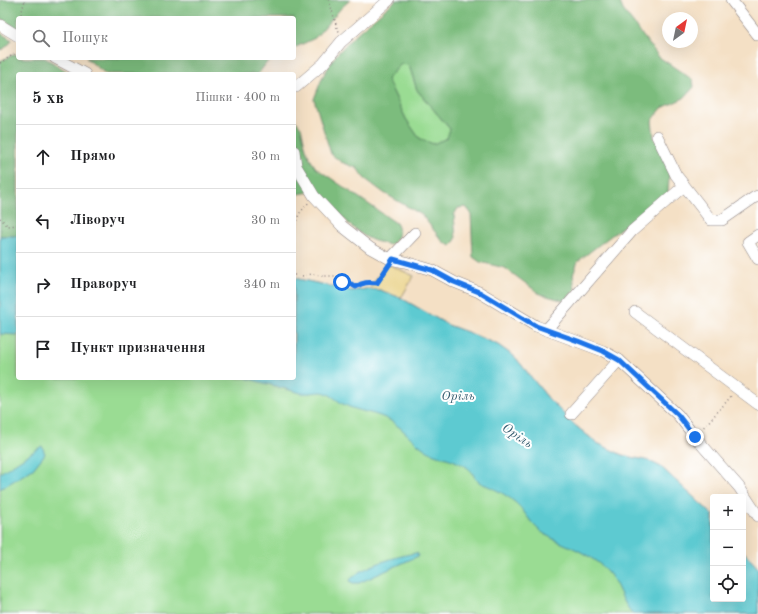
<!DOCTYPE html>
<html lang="uk">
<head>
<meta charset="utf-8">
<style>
	body { margin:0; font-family:"Old Standard TT",serif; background:#f6f6f6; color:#202124 }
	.controls { position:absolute; right:12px; bottom:12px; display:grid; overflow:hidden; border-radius:4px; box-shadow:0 4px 16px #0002 }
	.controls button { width:36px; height:36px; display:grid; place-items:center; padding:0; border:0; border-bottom:1px solid #e0e0e0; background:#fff; color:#202124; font:20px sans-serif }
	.compass { position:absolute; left:662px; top:12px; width:36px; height:36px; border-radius:50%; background:#fff; box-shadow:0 4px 16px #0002; rotate:33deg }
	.stop { position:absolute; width:12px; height:12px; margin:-9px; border:3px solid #1a73e8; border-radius:50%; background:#fff }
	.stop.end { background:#1a73e8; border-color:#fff; box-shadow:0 1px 4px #0008 }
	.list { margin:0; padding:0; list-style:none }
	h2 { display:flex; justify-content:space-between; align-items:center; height:52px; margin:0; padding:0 16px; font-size:17px }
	h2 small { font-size:13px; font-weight:400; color:#757577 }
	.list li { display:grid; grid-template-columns:26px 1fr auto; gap:12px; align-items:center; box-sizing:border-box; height:64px; padding:0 16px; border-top:1px solid #e0e0e0 }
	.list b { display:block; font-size:15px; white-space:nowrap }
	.list em { font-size:13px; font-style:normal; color:#757577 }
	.icon { flex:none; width:22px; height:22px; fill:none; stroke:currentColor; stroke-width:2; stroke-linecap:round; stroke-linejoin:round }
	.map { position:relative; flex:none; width:758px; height:614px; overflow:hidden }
	.search { position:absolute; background:#fff; box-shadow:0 4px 16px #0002; left:16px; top:16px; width:280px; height:44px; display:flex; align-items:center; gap:10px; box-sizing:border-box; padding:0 14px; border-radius:4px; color:#757577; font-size:15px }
	.panel { position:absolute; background:#fff; box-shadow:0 4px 16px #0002; left:16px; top:72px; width:280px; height:308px; border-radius:4px }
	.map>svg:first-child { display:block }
	.green { fill:#9adc93; stroke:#5e7f67 }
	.forest { fill:#7bbc7d; stroke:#4e6f5c; fill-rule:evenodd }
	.sand { fill:#eeda9e; stroke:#887e6c }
	.water { fill:#5dcad1; stroke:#407686 }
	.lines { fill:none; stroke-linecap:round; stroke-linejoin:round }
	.minor-casing { stroke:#8b8180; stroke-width:12 }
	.path { stroke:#8b8180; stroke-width:1.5; stroke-dasharray:1 3; stroke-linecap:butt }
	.minor { stroke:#fff; stroke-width:11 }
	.route { stroke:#1a73e8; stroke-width:5 }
	.labels { text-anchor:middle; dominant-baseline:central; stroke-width:4; stroke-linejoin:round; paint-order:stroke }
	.water-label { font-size:13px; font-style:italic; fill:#375d70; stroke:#fff }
</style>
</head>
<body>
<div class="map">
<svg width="758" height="614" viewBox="0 0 758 614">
	<rect width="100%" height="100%" fill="#fff"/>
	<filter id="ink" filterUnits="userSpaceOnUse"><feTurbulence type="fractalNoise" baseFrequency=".025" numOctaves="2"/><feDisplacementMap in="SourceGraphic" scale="8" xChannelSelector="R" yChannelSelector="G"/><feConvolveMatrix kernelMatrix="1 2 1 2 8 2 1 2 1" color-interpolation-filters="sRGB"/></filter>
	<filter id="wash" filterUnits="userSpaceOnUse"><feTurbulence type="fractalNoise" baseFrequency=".012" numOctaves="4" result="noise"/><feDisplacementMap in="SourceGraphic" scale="16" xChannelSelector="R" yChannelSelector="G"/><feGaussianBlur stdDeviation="0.9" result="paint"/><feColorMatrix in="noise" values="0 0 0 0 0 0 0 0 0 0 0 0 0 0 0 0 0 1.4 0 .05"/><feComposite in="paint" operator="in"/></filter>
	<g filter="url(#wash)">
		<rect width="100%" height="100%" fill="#f4e0c5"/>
		<g class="green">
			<path d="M401,64L409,65L417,90L450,129L448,138L433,144L419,138L406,119L387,79Z"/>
			<path d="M0,236H18V378H294V278L352,291L366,289L380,290L401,298L448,325L470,333L498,345L515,357L548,398L576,426L597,443L622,455L649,461L661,467L713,515V599H743V551L758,568V614H0Z"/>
		</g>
		<g class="forest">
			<path d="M0,0H350L342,7L315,38L294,48V18H18V29L0,18Z"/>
			<path d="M396,0H619L623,10L659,57L693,80L694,87L684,98L662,108L652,121L654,137L670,162L668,192L578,261L573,275L575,290L565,301L540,294L505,268L480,262L473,257L471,213L466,207L458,208L454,215L456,239L451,246L443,242L422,215L384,193L364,178L357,168L341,162L331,154L314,99L323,76L336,55L357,33ZM401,64L409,65L417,90L450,129L447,138L433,144L419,138L406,119L387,79Z"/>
			<path d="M0,33L12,40C9,45 6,48 0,50Z"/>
			<path d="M18,54V58H45L71,74H18V236H0V61L13,55Z"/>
			<path d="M86,58H274L268,61L258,74H106Z"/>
			<path d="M294,119L301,127L306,149L310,159L316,168L396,223C401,231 399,240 390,245C384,243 377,242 372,240C351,231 338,211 323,195C314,190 304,193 294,195Z"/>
		</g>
		<path class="sand" d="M386,263L414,276L401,298L380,290H369Z"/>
		<g class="water">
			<path d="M0,236H18V335L0,334Z"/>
			<path d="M294,278L352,291L366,289L380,290L401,298L448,325L470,333L498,345L515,357L548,398L576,426L597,443L622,455L649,461L661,467L713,515V599H743V551L758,568V614H633C621,602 619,583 606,570C598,561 582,552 571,547C560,542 549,538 539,530C530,523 525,511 516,503C508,496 499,491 490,487C486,485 482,484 479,482C475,479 474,476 472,472C468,467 462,464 457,462C447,457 436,456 426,450C413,442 404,429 391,421C376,412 358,412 343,404C336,400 330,393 322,392C315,392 308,394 301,393L246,378H294Z"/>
			<path d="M42,446L45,454L33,469L0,489V473Z"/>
			<path d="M416,553L418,554V556L359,583H353L351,582L350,580C362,566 398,556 416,553Z"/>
		</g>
	</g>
	<g filter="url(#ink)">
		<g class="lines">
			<defs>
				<g id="minor">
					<path d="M731,0L758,35"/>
					<path d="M0,25L18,36"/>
					<path d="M55,58L85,74"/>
					<path d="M294,87H296L323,64L341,42L389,0"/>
					<path d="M657,136L676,175L711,220H722L755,197L758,196"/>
					<path d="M294,151L296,166L314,196L342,226L370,248L390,259L405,262L432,270L454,282L479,292L536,326L603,351L619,360L678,415L695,437L739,487L758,516"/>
					<path d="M758,235L748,242L758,259"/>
					<path d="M390,259L415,233"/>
					<path d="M635,312L758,404"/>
					<path d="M546,330L632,231L684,186"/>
					<path d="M571,414L619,360"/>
				</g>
			</defs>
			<use href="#minor" class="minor-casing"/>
			<g class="path">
				<path d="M329,0L337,28L340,33"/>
				<path d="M20,18L25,0"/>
				<path d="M0,63L18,52"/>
				<path d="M0,218L8,226L18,225"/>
				<path d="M294,228L299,214L309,202"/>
				<path d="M294,275L304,276L312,274L321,276H336L342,282L351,284L356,287C363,282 368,282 377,283L387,267"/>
				<path d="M701,430L722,407L732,395"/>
			</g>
			<use href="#minor" class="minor"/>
		</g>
	</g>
	<g class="lines" filter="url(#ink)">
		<path class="route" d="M342,282L351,284L356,287C363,282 368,282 377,283L393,259L432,270L454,282L479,292L536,326L578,341L603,351L619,360L678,415L695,437"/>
	</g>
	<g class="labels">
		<g class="water-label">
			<text x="458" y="396">Орiль</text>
			<text transform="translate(517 436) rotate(34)">Оріль</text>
		</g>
	</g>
</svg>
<div class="controls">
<button>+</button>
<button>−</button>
<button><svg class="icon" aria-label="locate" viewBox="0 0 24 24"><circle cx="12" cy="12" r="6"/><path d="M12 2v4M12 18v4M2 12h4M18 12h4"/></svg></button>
</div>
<svg class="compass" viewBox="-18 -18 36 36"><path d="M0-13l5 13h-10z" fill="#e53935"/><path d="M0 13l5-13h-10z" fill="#757577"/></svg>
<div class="stop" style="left:342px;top:282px"></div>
<div class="stop end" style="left:695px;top:437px"></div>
<div class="search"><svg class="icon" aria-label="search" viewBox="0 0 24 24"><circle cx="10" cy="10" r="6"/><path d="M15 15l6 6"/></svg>Пошук</div>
<section class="panel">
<h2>5 хв<small>Пішки · 400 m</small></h2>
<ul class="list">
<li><svg class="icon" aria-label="ahead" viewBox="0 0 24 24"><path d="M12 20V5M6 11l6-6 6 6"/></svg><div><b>Прямо</b></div><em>30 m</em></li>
<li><svg class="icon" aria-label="left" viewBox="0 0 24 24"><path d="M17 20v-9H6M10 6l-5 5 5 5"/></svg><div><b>Ліворуч</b></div><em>30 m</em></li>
<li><svg class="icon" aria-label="right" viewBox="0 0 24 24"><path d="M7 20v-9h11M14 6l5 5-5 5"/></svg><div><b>Праворуч</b></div><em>340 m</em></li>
<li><svg class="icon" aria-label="arrive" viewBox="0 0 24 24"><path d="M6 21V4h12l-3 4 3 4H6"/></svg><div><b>Пункт призначення</b></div></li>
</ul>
</section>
</div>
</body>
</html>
